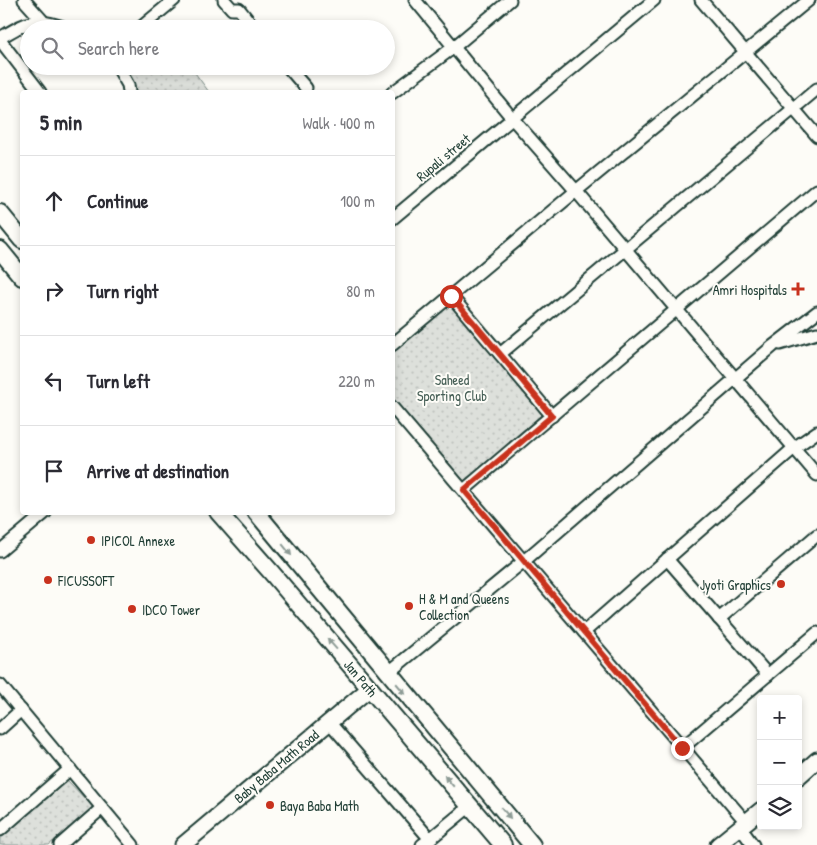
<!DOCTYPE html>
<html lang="en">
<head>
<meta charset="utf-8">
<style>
	body { margin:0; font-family:"Patrick Hand",sans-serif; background:#f7f7f7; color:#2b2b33 }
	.controls { position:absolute; right:15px; bottom:15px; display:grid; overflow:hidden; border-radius:5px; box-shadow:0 2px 8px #0003 }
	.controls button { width:45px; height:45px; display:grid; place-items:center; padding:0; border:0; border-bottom:1px solid #e1e1e2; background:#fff; color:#2b2b33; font:25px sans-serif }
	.stop { position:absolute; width:15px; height:15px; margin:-11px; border:4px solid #c8321e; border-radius:50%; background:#fff }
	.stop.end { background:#c8321e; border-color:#fff; box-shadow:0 1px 5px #0008 }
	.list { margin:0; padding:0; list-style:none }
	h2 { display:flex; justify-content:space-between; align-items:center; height:65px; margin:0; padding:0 20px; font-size:21px }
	h2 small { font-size:16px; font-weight:400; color:#7c7c81 }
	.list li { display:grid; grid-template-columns:32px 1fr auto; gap:15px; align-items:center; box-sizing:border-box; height:90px; padding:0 20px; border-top:1px solid #e1e1e2 }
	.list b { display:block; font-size:19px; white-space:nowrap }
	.list em { font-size:16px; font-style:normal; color:#7c7c81 }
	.icon { flex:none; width:28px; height:28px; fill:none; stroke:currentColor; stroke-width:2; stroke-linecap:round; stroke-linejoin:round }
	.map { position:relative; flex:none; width:817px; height:845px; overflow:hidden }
	.search { position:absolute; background:#fff; box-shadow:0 2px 8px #0003; left:20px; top:20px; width:375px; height:55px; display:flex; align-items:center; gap:12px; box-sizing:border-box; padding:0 18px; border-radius:28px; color:#7c7c81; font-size:19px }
	.panel { position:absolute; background:#fff; box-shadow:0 2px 8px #0003; left:20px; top:90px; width:375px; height:425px; border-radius:5px }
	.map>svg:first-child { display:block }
	.park { fill:url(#park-dots); stroke:#7e8e88 }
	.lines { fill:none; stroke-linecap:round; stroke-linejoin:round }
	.minor-casing { stroke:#1f3d34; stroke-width:15 }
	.tertiary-casing { stroke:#1f3d34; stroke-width:19 }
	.secondary-casing { stroke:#1f3d34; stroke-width:20 }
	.minor { stroke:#fdfcf7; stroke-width:11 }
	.tertiary { stroke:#fdfcf7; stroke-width:15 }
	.secondary { stroke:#fdfcf7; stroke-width:16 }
	.oneway { fill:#8e9c96 }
	.route { stroke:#c8321e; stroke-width:6 }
	.poi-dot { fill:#c8321e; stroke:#fdfcf7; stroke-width:2 }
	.labels { text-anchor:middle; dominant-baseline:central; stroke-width:4; stroke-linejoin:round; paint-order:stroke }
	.street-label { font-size:14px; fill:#1f3d34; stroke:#fdfcf7 }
	.poi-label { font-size:14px; fill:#1f3d34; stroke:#fdfcf7; text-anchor:start }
	.park-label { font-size:14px; fill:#455e55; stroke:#fdfcf7 }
</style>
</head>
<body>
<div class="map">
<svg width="817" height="845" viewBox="0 0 817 845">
	<defs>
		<pattern id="park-dots" width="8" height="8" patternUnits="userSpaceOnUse" patternTransform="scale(1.25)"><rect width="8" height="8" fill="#dde0db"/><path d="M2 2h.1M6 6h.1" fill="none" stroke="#bdc1bd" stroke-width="1.8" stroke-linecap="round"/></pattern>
	</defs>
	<rect width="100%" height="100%" fill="#fdfcf7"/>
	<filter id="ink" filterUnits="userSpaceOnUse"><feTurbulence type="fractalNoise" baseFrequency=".02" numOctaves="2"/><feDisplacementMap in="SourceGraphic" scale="10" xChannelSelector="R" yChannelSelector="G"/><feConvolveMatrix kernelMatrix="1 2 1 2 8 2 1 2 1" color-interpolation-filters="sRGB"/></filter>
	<g filter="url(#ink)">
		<g class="park">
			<path d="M118,66H190L209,92H130Z"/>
			<path d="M450,304L546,417L465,482L393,398L392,352Z"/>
			<path d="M66,779L93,807L49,845H0V836Z"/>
		</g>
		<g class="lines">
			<defs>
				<g id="minor">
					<path d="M24,0L42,20"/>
					<path d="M224,0L232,9H239L255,29"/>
					<path d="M415,0L512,118L576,191L817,475"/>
					<path d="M701,0L817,136"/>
					<path d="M139,29L174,0"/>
					<path d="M0,38C29,21 35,16 68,29"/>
					<path d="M0,40L40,92"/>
					<path d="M117,66L128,85L129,92"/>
					<path d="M287,66L306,88"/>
					<path d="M392,93L454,47L510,0"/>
					<path d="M392,219L654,0"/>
					<path d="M451,296L552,416"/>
					<path d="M780,344L817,333"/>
					<path d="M392,345L576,191L809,0"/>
					<path d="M500,354L817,89"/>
					<path d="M392,407L746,822"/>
					<path d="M464,490L817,190"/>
					<path d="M0,551L46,512"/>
					<path d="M667,559L768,675"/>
					<path d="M719,619L817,535"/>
					<path d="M584,632L794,448L817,432"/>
					<path d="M388,673L524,561L773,346L817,312"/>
					<path d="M0,685L133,845"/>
					<path d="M329,722L430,839L422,845"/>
					<path d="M0,729L21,710"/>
					<path d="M682,748L817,633"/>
					<path d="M740,827L753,845"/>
					<path d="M0,830L70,769"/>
					<path d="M430,839L470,806"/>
					<path d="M60,845L102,808"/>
				</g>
				<g id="tertiary">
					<path d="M798,777L817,760"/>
					<path d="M183,845L370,688"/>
					<path d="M718,845L761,810"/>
				</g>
				<g id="secondary">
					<path d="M0,213L22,240"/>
					<path d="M0,250L22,277"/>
					<path d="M218,512L271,572L503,845"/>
					<path d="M256,512L532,845"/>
				</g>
			</defs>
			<use href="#minor" class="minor-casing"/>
			<use href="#tertiary" class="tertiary-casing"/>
			<use href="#secondary" class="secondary-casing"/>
			<use href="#minor" class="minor"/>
			<use href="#tertiary" class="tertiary"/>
			<use href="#secondary" class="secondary"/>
		</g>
		<defs><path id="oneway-solid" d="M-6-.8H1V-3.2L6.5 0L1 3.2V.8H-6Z" transform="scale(1.25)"/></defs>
		<g class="oneway">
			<use href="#oneway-solid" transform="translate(287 550) rotate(51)"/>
			<use href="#oneway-solid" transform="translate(332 644) rotate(-131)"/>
			<use href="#oneway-solid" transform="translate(401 689) rotate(50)"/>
			<use href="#oneway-solid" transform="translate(449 781) rotate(-130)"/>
			<use href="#oneway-solid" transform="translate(506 813) rotate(50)"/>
		</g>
	</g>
	<g class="lines" filter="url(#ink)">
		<path class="route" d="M451,296L552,416L464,490L682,748"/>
	</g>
	<g class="poi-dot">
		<path d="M795.5 281.5h5v5h5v5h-5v5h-5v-5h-5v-5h5z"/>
		<circle cx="91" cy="540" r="5"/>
		<circle cx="48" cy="580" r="5"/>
		<circle cx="781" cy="584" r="5"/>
		<circle cx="409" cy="606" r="5"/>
		<circle cx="132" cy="609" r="5"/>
		<circle cx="270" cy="805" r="5"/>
	</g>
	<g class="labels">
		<g class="street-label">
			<text transform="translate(443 157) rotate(-40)">Rupali street</text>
			<text transform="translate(361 678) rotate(50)">Jan Path</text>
			<text transform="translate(276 766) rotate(-40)">Baby Baba Math Road</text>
		</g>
		<g class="poi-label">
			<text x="787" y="289" text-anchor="end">Amri Hospitals</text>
			<text x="101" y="540">IPICOL Annexe</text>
			<text x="58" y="580">FICUSSOFT</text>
			<text x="771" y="584" text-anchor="end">Jyoti Graphics</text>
			<text x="419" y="598">H &amp; M and Queens<tspan x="419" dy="16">Collection</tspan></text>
			<text x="142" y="609">IDCO Tower</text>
			<text x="280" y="805">Baya Baba Math</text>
		</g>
		<g class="park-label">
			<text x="452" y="379">Saheed<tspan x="452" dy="16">Sporting Club</tspan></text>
		</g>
	</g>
</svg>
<div class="controls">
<button>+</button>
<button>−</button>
<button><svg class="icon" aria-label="layers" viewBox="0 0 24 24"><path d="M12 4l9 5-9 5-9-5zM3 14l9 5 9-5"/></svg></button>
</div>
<div class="stop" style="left:451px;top:296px"></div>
<div class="stop end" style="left:682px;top:748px"></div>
<div class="search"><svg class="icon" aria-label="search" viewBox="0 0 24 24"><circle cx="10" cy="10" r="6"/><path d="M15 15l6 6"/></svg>Search here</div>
<section class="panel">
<h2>5 min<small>Walk · 400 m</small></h2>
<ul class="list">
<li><svg class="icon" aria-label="ahead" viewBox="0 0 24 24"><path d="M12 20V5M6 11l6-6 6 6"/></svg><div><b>Continue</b></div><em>100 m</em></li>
<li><svg class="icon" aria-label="right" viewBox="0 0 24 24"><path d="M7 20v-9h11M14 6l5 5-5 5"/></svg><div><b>Turn right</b></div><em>80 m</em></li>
<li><svg class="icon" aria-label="left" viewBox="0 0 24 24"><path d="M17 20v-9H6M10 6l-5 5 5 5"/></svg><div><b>Turn left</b></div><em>220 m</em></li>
<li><svg class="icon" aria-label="arrive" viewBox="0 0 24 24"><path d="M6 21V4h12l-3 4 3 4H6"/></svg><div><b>Arrive at destination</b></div></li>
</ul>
</section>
</div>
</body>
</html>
